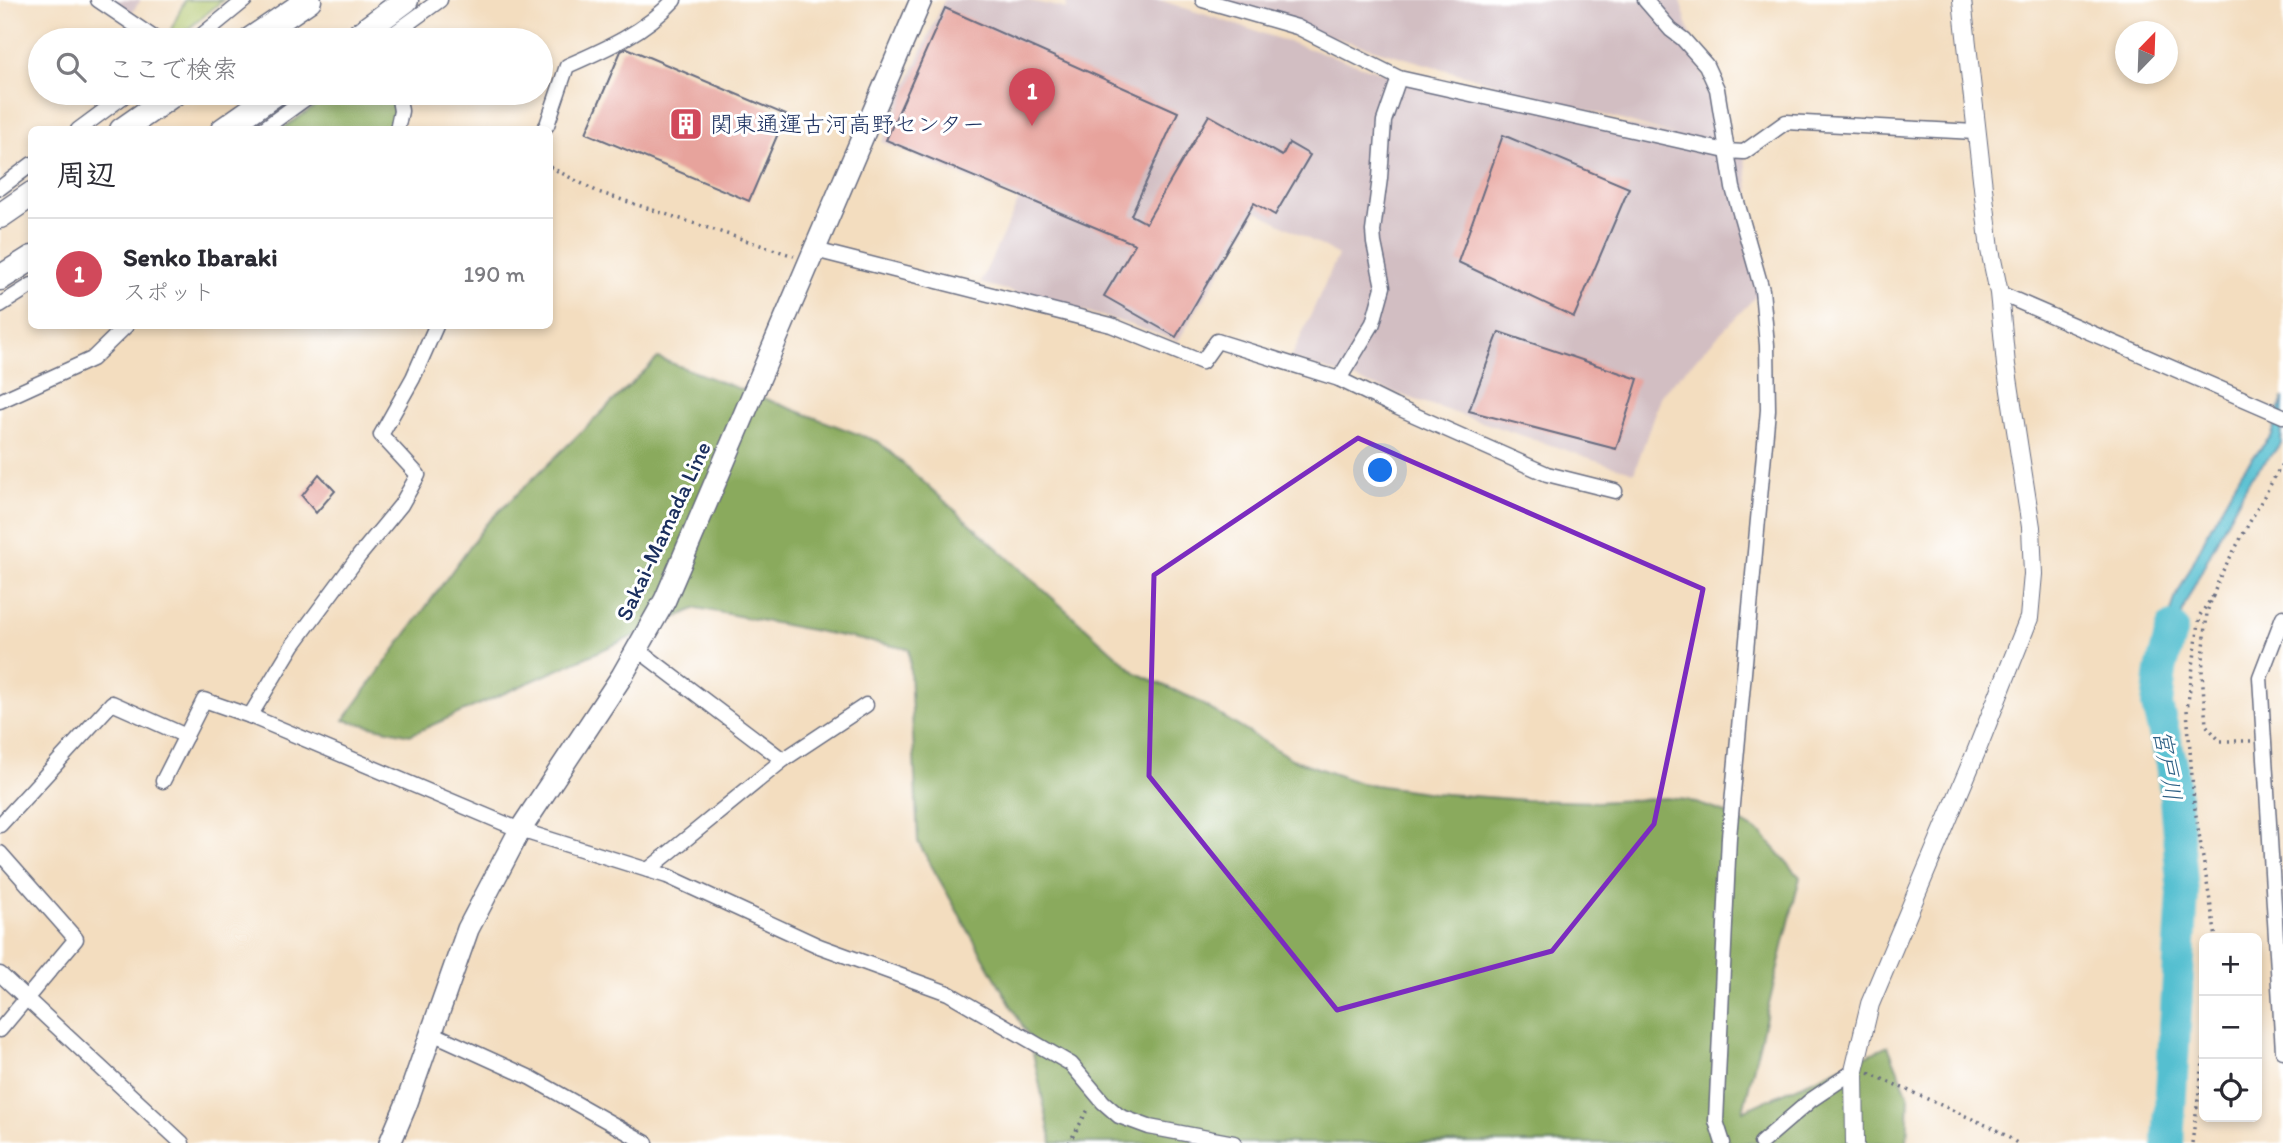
<!DOCTYPE html>
<html lang="ja">
<head>
<meta charset="utf-8">
<style>
	body { margin:0; font-family:Itim,"Klee One",sans-serif; background:#f2f2f3; color:#2b2b33 }
	.controls { position:absolute; right:21px; bottom:21px; display:grid; overflow:hidden; border-radius:10px; box-shadow:0 4px 10px #0003 }
	.controls button { width:63px; height:63px; display:grid; place-items:center; padding:0; border:0; border-bottom:2px solid #e1e1e2; background:#fff; color:#2b2b33; font:35px sans-serif }
	.compass { position:absolute; left:2115px; top:21px; width:63px; height:63px; border-radius:50%; background:#fff; box-shadow:0 4px 10px #0003; rotate:23deg }
	.you { position:absolute; left:1381px; top:471px; width:24px; height:24px; margin:-18px; border:5px solid #fff; border-radius:50%; background:#1a73e8; box-shadow:0 0 0 10px #1a73e833 }
	.badge { display:grid; place-items:center; width:46px; height:46px; border-radius:50%; background:#d1495b; color:#fff; font-size:23px; font-weight:700 }
	.pin { position:absolute; translate:-50% -58px; filter:drop-shadow(0 2px 4px #0008) }
	.pin::after { content:''; position:absolute; top:37px; width:24px; height:21px; background:inherit; clip-path:polygon(0 0,100% 0,50% 100%) }
	.list { margin:0; padding:0; list-style:none }
	h2 { display:flex; justify-content:space-between; align-items:center; height:91px; margin:0; padding:0 28px; font-size:30px }
	h2 small { font-size:23px; font-weight:400; color:#7c7c81 }
	.list li { display:grid; grid-template-columns:46px 1fr auto; gap:21px; align-items:center; box-sizing:border-box; height:112px; padding:0 28px; border-top:2px solid #e1e1e2 }
	.list b { display:block; font-size:26px; white-space:nowrap }
	.list p { margin:0; font-size:23px; white-space:nowrap; color:#7c7c81 }
	.list em { font-size:23px; font-style:normal; color:#7c7c81 }
	.icon { flex:none; width:38px; height:38px; fill:none; stroke:currentColor; stroke-width:2; stroke-linecap:round; stroke-linejoin:round }
	.map { position:relative; flex:none; width:2283px; height:1143px; overflow:hidden }
	.search { position:absolute; background:#fff; box-shadow:0 4px 10px #0003; left:28px; top:28px; width:525px; height:77px; display:flex; align-items:center; gap:18px; box-sizing:border-box; padding:0 24px; border-radius:38px; color:#7c7c81; font-size:26px }
	.panel { position:absolute; background:#fff; box-shadow:0 4px 10px #0003; left:28px; top:126px; width:525px; height:203px; border-radius:10px }
	.map>svg:first-child { display:block }
	.industrial { fill:#d2bec2 }
	.green { fill:#aec469; stroke:#647a64; stroke-width:2 }
	.forest { fill:#8aaa5d; stroke:#526c5e; stroke-width:2 }
	.water { fill:#55bfd0; stroke:#387797; stroke-width:2 }
	.lines { fill:none; stroke-linecap:round; stroke-linejoin:round }
	.river { stroke:#55bfd0; stroke-width:32 }
	.building { fill:#e7a39c }
	.minor-casing { stroke:#676c80; stroke-width:17 }
	.tertiary-casing { stroke:#676c80; stroke-width:20 }
	.secondary-casing { stroke:#676c80; stroke-width:24 }
	.trunk-casing { stroke:#676c80; stroke-width:27 }
	.path { stroke:#676c80; stroke-width:3.5; stroke-dasharray:2 5; stroke-linecap:butt }
	.minor { stroke:#fff; stroke-width:14 }
	.tertiary { stroke:#fff; stroke-width:18 }
	.secondary { stroke:#fff; stroke-width:21 }
	.trunk { stroke:#fff; stroke-width:24 }
	.marked { fill:none; stroke:#7b2cbf; stroke-width:5; stroke-linejoin:round }
	.labels { text-anchor:middle; dominant-baseline:central; stroke-width:6; stroke-linejoin:round; paint-order:stroke }
	.poi-label { font-size:23px; fill:#1b2f5e; stroke:#fff; text-anchor:start }
	.street-label { font-size:23px; fill:#1b2f5e; stroke:#fff }
	.water-label { font-size:24px; font-style:italic; fill:#2f6186; stroke:#fff }
</style>
</head>
<body>
<div class="map">
<svg width="2283" height="1143" viewBox="0 0 2283 1143">
	<rect width="100%" height="100%" fill="#fff"/>
	<filter id="ink" filterUnits="userSpaceOnUse"><feTurbulence type="fractalNoise" baseFrequency=".0143" numOctaves="2"/><feDisplacementMap in="SourceGraphic" scale="14" xChannelSelector="R" yChannelSelector="G"/><feConvolveMatrix kernelMatrix="1 2 1 2 8 2 1 2 1" color-interpolation-filters="sRGB"/></filter>
	<filter id="wash" filterUnits="userSpaceOnUse"><feTurbulence type="fractalNoise" baseFrequency=".00686" numOctaves="4" result="noise"/><feDisplacementMap in="SourceGraphic" scale="28" xChannelSelector="R" yChannelSelector="G"/><feGaussianBlur stdDeviation="1.57" result="paint"/><feColorMatrix in="noise" values="0 0 0 0 0 0 0 0 0 0 0 0 0 0 0 0 0 1.4 0 .05"/><feComposite in="paint" operator="in"/></filter>
	<g filter="url(#wash)">
		<rect width="100%" height="100%" fill="#f3ddbf"/>
		<g class="industrial">
			<path d="M112,0H141L130,15Z"/>
			<path d="M944,0H1026L1067,9L1066,0H1160L1399,78L1677,136L1203,0H1680L1725,148L1744,152L1762,290L1661,395L1634,473L1291,358L1338,255L1257,211L1178,341L1119,321L980,283L1019,200L882,142Z"/>
		</g>
		<path class="green" d="M185,0H223L175,40L168,36Z"/>
		<g class="forest">
			<path d="M335,93H398L397,129L280,130Z"/>
			<path d="M658,358L879,442L1136,673L1192,698L1292,759L1360,783L1433,793L1526,800L1597,802L1666,798L1687,800L1723,812L1762,834L1800,877L1743,1111L1888,1046L1909,1097L1907,1143H1052L1030,1039L918,842L909,649L697,608L410,735L344,720L486,524Z"/>
		</g>
		<path class="water" d="M2283,398L2281,444L2251,477L2222,530L2185,604L2166,671L2155,669L2175,599L2212,524L2242,471L2272,435Z"/>
		<g class="lines">
			<path class="river" d="M2168,1143L2183,894L2172,764L2157,706L2161,670L2172,628"/>
		</g>
		<g id="blocks">
			<g class="building">
				<path d="M945,8L1178,112L1131,215L1146,223L1209,115L1282,156L1289,143L1310,155L1275,215L1254,203L1176,337L1104,296L1135,244L886,140Z"/>
				<path d="M627,48L786,115L749,201L586,133L621,51Z"/>
				<path d="M1503,135L1629,188L1574,317L1458,262Z"/>
				<path d="M1499,332L1638,379L1616,449L1469,411Z"/>
				<path d="M319,474L335,491L316,513L302,496Z"/>
			</g>
		</g>
	</g>
	<g filter="url(#ink)">
		<use href="#blocks" fill-opacity="0" stroke="#676c80" stroke-width="2"/>
		<g class="lines">
			<defs>
				<g id="minor">
					<path d="M98,0L157,40"/>
					<path d="M1203,0L1297,27L1399,78L1726,151L1744,152L1786,122L1975,132"/>
					<path d="M1645,0L1671,30L1683,39L1706,65L1717,89L1733,188L1762,290L1767,345L1768,410L1729,837L1716,1121L1723,1143"/>
					<path d="M196,40L245,0"/>
					<path d="M385,40L440,0"/>
					<path d="M78,130L128,93"/>
					<path d="M262,130L313,93"/>
					<path d="M397,130L401,111L398,93"/>
					<path d="M543,130L547,125L567,66C606,49 645,32 674,0"/>
					<path d="M0,188L32,164"/>
					<path d="M815,250L1111,325L1202,362L1217,341L1339,379L1394,406L1547,474L1615,491"/>
					<path d="M1999,293L2283,416"/>
					<path d="M0,305L32,285"/>
					<path d="M1339,379L1373,323L1383,287L1374,243L1373,231L1380,178L1384,121L1399,78"/>
					<path d="M0,401L92,359L126,326"/>
					<path d="M2283,617L2260,677L2283,1051"/>
					<path d="M637,649L783,760L648,870"/>
					<path d="M250,716L293,645L359,556L401,505L418,475L381,435L413,378L436,326"/>
					<path d="M783,760L866,705"/>
					<path d="M163,781L204,700L250,716L520,830L667,876L819,946L948,993L1071,1064L1103,1102L1119,1116L1149,1127L1234,1143"/>
					<path d="M0,825L112,703L186,736"/>
					<path d="M0,853L76,939L0,1030"/>
					<path d="M0,974L182,1143"/>
					<path d="M432,1033L531,1078L646,1143"/>
					<path d="M1761,1143L1811,1100L1854,1071"/>
				</g>
				<path id="tertiary" d="M1855,1143L1854,1071L1870,1004L1976,752L2029,618L2033,574L2031,527L2006,365L1999,293L1990,250L1962,0"/>
				<path id="secondary" d="M390,1143L406,1105L468,929L520,830L622,676L665,600L921,0"/>
				<g id="trunk">
					<path d="M250,40L309,0"/>
					<path d="M352,40L406,0"/>
					<path d="M122,130L175,93"/>
					<path d="M223,130L276,93"/>
					<path d="M0,216L32,194"/>
					<path d="M0,278L32,258"/>
				</g>
			</defs>
			<use href="#minor" class="minor-casing"/>
			<use href="#tertiary" class="tertiary-casing"/>
			<use href="#secondary" class="secondary-casing"/>
			<use href="#trunk" class="trunk-casing"/>
			<g class="path">
				<path d="M550,167L598,192L794,256"/>
				<path d="M2213,596L2200,615L2187,710L2194,803L2216,938"/>
				<path d="M2251,741H2220L2206,725L2202,672L2207,612L2221,574L2283,462"/>
				<path d="M1869,1073L1997,1130L2017,1143"/>
				<path d="M1069,1143L1089,1108"/>
				<path d="M2192,1143L2204,1056"/>
			</g>
			<use href="#minor" class="minor"/>
			<use href="#tertiary" class="tertiary"/>
			<use href="#secondary" class="secondary"/>
			<use href="#trunk" class="trunk"/>
		</g>
	</g>
	<path class="marked" d="M1358,438L1703,589L1654,824L1552,951L1337,1010L1149,776L1154,575Z"/>
	<defs>
		<symbol id="building-square" viewBox="-11 -11 22 22"><rect x="-9" y="-9" width="18" height="18" rx="4" fill="#d1495b" stroke="#fff"/><path d="M-4-6H4V6H1V3H-1V6H-4ZM-2.5-4.3h1.7v1.8h-1.7ZM.8-4.3h1.7v1.8H.8ZM-2.5-1h1.7V.8h-1.7ZM.8-1h1.7V.8H.8Z" fill="#fff"/></symbol>
	</defs>
	<g fill-rule="evenodd">
		<use href="#building-square" x="667" y="105" width="38" height="38"/>
	</g>
	<g class="labels">
		<g class="poi-label">
			<text x="710" y="124">関東通運古河高野センター</text>
		</g>
		<g class="street-label">
			<text transform="translate(663 531) rotate(-65)">Sakai-Mamada Line</text>
		</g>
		<g class="water-label">
			<text transform="translate(2168 765) rotate(81)">宮戸川</text>
		</g>
	</g>
</svg>
<div class="controls">
<button>+</button>
<button>−</button>
<button><svg class="icon" aria-label="locate" viewBox="0 0 24 24"><circle cx="12" cy="12" r="6"/><path d="M12 2v4M12 18v4M2 12h4M18 12h4"/></svg></button>
</div>
<svg class="compass" viewBox="-18 -18 36 36"><path d="M0-13l5 13h-10z" fill="#e53935"/><path d="M0 13l5-13h-10z" fill="#7c7c81"/></svg>
<div class="you"></div>
<div class="pin badge" style="left:1032px;top:126px">1</div>
<div class="search"><svg class="icon" aria-label="search" viewBox="0 0 24 24"><circle cx="10" cy="10" r="6"/><path d="M15 15l6 6"/></svg>ここで検索</div>
<section class="panel">
<h2>周辺<small></small></h2>
<ul class="list">
<li><span class="badge">1</span><div><b>Senko Ibaraki</b><p>スポット</p></div><em>190 m</em></li>
</ul>
</section>
</div>
</body>
</html>
